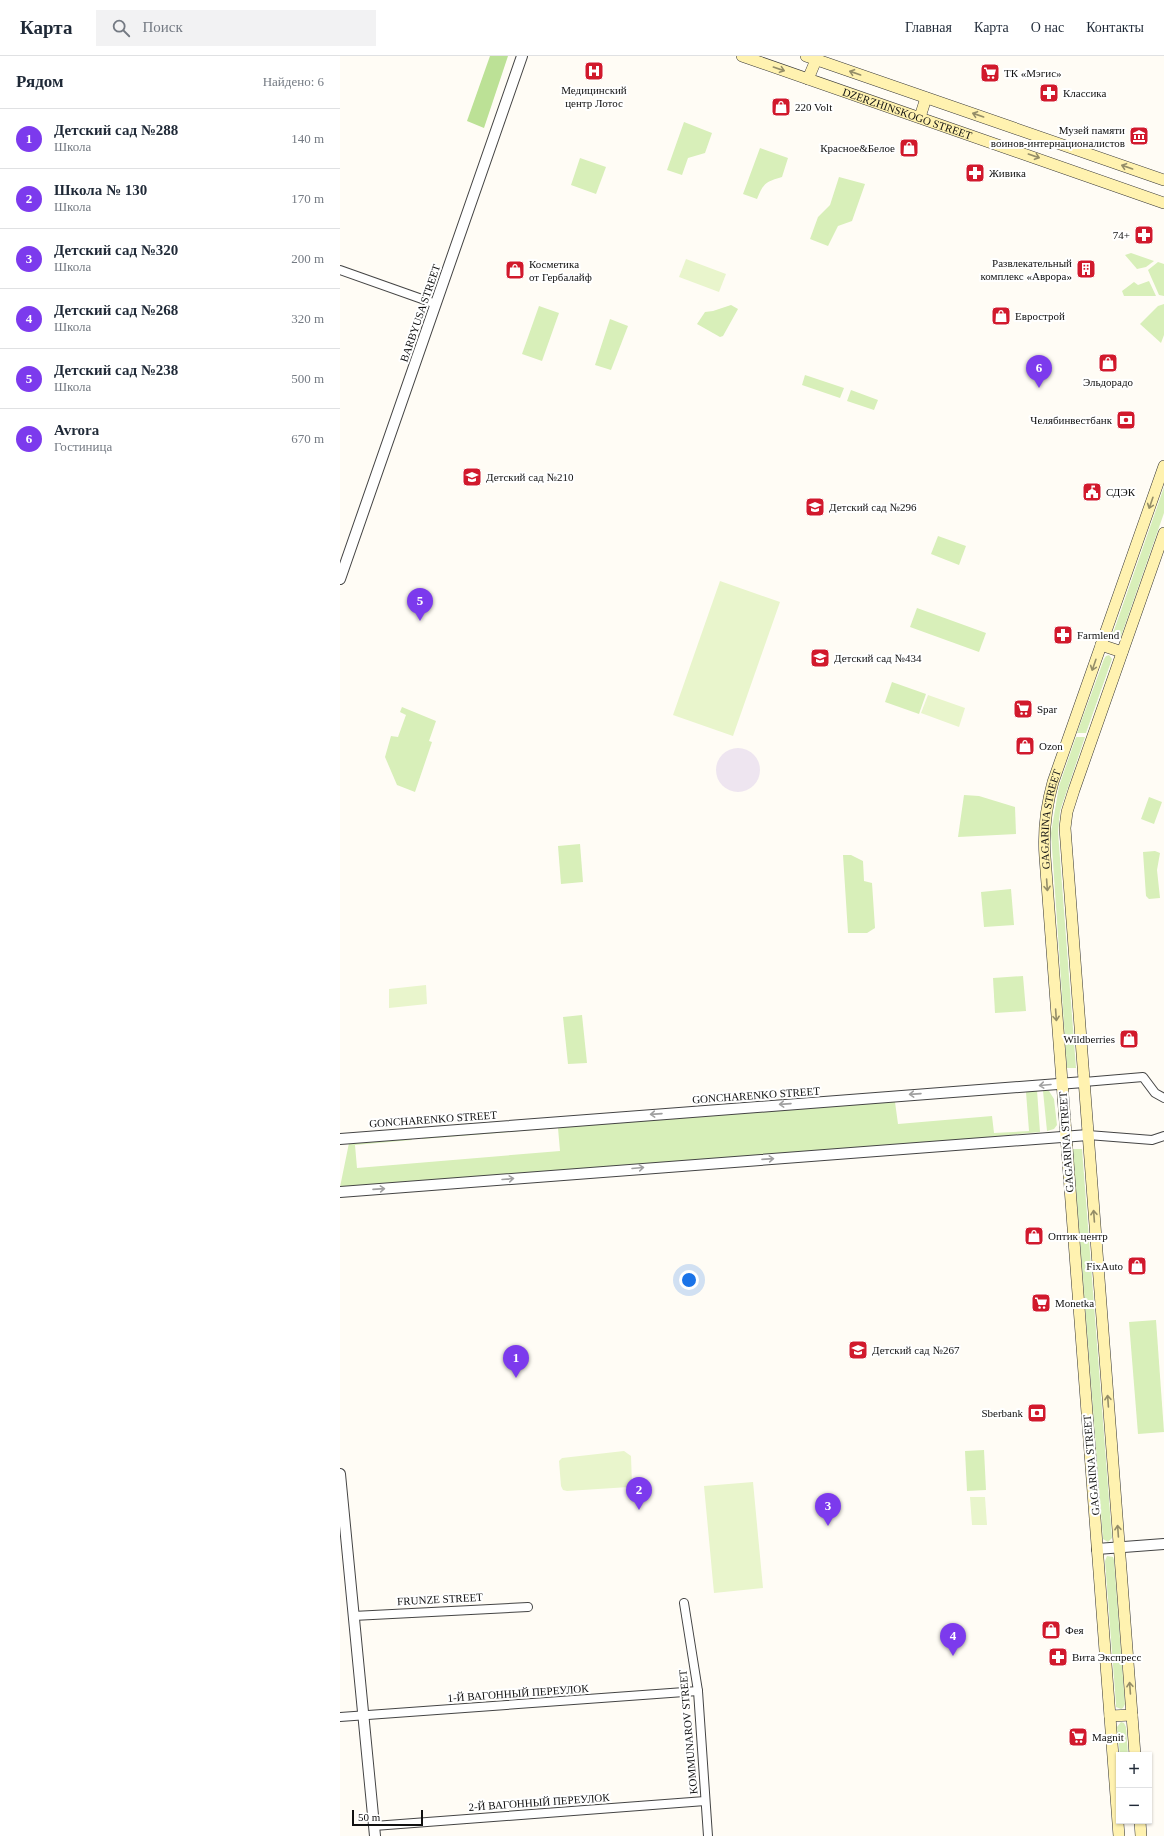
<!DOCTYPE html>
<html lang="ru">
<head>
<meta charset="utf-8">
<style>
	body { margin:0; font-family:"Times New Roman",serif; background:#f2f2f3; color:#1f2937 }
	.controls { position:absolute; right:12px; bottom:12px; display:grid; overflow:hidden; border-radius:0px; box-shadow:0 1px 3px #0004 }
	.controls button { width:36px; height:36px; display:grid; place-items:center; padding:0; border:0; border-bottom:1px solid #e0e1e3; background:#fff; color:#1f2937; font:20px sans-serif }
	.scale { position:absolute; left:12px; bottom:10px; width:71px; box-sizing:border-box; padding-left:4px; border:2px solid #111; border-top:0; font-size:11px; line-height:14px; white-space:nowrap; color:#111; -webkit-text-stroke:3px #fff; paint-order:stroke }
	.you { position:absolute; left:349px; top:1224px; width:14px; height:14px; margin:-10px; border:3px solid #fff; border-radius:50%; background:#1a73e8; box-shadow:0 0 0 6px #1a73e833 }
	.badge { display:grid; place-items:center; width:26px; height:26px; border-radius:50%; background:#7c3aed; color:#fff; font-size:13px; font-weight:700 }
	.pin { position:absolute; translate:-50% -33px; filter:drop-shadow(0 1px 2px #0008) }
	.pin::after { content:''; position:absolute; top:21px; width:14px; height:12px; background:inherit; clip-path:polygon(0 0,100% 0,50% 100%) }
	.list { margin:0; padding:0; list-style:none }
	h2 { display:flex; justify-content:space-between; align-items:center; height:52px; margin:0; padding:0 16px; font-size:17px }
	h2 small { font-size:13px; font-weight:400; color:#747a83 }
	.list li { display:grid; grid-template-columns:26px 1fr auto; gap:12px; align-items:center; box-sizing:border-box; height:60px; padding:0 16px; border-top:1px solid #e0e1e3 }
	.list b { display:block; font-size:15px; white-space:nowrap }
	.list p { margin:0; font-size:13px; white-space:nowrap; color:#747a83 }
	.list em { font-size:13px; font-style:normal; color:#747a83 }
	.icon { flex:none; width:22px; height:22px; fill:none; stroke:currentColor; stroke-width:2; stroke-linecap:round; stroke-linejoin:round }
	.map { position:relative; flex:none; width:824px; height:1780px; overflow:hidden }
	header { display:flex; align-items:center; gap:24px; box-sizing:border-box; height:56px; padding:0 20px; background:#fff; border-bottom:1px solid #e0e1e3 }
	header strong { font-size:19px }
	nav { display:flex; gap:22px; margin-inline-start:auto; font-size:14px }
	.search { width:280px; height:36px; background:#f2f2f3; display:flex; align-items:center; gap:10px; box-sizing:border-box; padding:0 14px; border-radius:0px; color:#747a83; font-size:15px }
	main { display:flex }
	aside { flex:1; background:#fff }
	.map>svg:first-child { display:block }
	.industrial { fill:#eee5f0 }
	.green { fill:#d8efb9 }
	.forest { fill:#bce196 }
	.pitch { fill:#e9f5cc }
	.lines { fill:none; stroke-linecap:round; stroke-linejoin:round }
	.minor-casing { stroke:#444; stroke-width:10 }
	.tertiary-casing { stroke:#444; stroke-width:12 }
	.secondary-casing { stroke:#333; stroke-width:12 }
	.minor { stroke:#fff; stroke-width:8 }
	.tertiary { stroke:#fff; stroke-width:10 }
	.secondary { stroke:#fff2b0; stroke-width:11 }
	.oneway { stroke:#948d68 }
	.oneway2 { stroke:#a0a0a0 }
	.labels { text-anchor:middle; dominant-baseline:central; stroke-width:4; stroke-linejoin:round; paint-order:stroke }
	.poi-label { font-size:11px; fill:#111; stroke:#fff; text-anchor:start }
	.street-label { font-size:11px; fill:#111; stroke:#fff }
</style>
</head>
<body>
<header>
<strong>Карта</strong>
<div class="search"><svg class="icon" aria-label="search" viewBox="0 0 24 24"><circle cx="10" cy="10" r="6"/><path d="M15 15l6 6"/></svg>Поиск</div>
<nav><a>Главная</a><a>Карта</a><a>О нас</a><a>Контакты</a></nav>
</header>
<main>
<aside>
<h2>Рядом<small>Найдено: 6</small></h2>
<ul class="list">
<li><span class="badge">1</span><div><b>Детский сад №288</b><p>Школа</p></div><em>140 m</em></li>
<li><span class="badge">2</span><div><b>Школа № 130</b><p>Школа</p></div><em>170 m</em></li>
<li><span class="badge">3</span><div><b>Детский сад №320</b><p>Школа</p></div><em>200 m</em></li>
<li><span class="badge">4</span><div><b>Детский сад №268</b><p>Школа</p></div><em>320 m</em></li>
<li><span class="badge">5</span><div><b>Детский сад №238</b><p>Школа</p></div><em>500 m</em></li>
<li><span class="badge">6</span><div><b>Avrora</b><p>Гостиница</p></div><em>670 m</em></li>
</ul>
</aside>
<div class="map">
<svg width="824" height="1780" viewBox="0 0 824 1780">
	<rect width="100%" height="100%" fill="#fffcf5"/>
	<circle class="industrial" cx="398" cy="714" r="22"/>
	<g class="green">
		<path d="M344,66L372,77L365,97L348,102L342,119L327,114Z"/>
		<path d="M420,92L448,102L442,121C426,126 424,126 417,143L403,138Z"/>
		<path d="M240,102L266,111L256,138L231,129Z"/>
		<path d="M499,121L525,128L512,165L498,170L488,190L470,183L478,161L490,149Z"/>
		<path d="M791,197L814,205L806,211L797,213L785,199Z"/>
		<path d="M818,206L824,208V240L819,239L808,214Z"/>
		<path d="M809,225L816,240H784L782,235L794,226L798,229Z"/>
		<path d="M824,248V279L821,287L800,268L818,250Z"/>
		<path d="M391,249L398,253L383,280L380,281L357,268L365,256L373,255Z"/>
		<path d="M199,250L219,257L202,305L182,298Z"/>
		<path d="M270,263L288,270L271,314L255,309Z"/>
		<path d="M465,319L504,332L500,342L462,329Z"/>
		<path d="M511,334L538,344L534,354L507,345Z"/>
		<path d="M824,431V457L780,583L777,584L772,580Z"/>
		<path d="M598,480L626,490L619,509L591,498Z"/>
		<path d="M577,552L646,577L639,596L570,571Z"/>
		<path d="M769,599L772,603L746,677H737L764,603L766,600Z"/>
		<path d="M552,626L586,638L579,658L545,646Z"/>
		<path d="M62,651L96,665L89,685L92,686L75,736L57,729L45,701L51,680L58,681L66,659L60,656Z"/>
		<path d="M736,681H745L720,755L718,776L736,1012H727L711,777L719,730Z"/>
		<path d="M624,739L639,740L675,751L676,778L618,781Z"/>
		<path d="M809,741L822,746L814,768L801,763Z"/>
		<path d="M240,788L243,826L221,828L218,790Z"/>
		<path d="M815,795L820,797L817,814L820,842L809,843L806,840L803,796Z"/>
		<path d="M503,799H511L523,805L524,825L532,827L535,872L527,877H508Z"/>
		<path d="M671,833L674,869L644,871L641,836Z"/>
		<path d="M683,920L686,955L655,957L653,922Z"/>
		<path d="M242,959L247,1007L228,1008L223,961Z"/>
		<path d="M697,1034L700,1076L402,1105L0,1131L9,1087L71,1082L72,1084L15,1089L17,1112L220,1095L218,1072L82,1083V1081L608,1040L555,1046L558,1068L652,1060L654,1077L689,1075L686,1036L616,1040Z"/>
		<path d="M703,1035H709L714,1043L717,1069L714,1073L707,1075Z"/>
		<path d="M733,1093H742L772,1482L768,1486L763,1483Z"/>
		<path d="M816,1264L824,1376L798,1378L789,1266Z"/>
		<path d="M644,1394L646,1434L627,1435L625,1395Z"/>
		<path d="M767,1500L773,1501L774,1504L785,1648L783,1652L781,1653L776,1651V1648L765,1505Z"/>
		<path d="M781,1666L784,1667L786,1671L788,1699H780L777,1671Z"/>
	</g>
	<path class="forest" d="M150,0H168L144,72L127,65Z"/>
	<g class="pitch">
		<path d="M346,203L386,218L379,236L339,221Z"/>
		<path d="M380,525L440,546L393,680L333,659Z"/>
		<path d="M588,639L625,652L619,671L581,657Z"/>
		<path d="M86,929L87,948L49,952V933Z"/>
		<path d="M284,1395L291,1400L292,1429L289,1431L227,1435L223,1434L221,1430L219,1405L222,1402Z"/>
		<path d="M413,1426L423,1532L374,1537L364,1430Z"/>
		<path d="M630,1441H645L647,1469H632Z"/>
	</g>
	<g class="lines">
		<defs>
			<g id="minor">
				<path d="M0,214L96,248"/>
				<path d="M744,1026L803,1021L815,1037L824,1042"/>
				<path d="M748,1079L812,1084L824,1080"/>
				<path d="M344,1547L358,1635L368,1780"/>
				<path d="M13,1560L188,1551"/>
				<path d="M0,1661L358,1635"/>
				<path d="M34,1770L365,1745"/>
			</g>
			<g id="tertiary">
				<path d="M0,523L182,0"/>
				<path d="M0,1083L744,1026"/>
				<path d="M0,1136L748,1079"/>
				<path d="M0,1418L35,1780"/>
				<path d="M757,1493L824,1488"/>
			</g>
			<g id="secondary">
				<path id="s1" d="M402,0L824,147"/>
				<path d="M466,0L824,124"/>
				<path d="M468,23L476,4"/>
				<path d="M580,61L586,42"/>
				<path d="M761,589L782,596"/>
				<path d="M770,1660L792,1659"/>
				<path d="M795,1699L725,772L727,756L734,734L824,477"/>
				<path d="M800,1765L801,1780"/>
				<path id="s2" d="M779,1780L705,801C703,775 706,751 713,726L824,410"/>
			</g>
		</defs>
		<use href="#minor" class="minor-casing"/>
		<use href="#tertiary" class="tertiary-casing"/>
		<use href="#secondary" class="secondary-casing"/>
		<use href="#minor" class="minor"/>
		<use href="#tertiary" class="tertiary"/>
		<use href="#secondary" class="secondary"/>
	</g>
	<defs><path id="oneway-shaft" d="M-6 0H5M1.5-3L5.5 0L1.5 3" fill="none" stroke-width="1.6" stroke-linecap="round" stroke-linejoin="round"/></defs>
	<g class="oneway">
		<use href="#oneway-shaft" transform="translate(439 13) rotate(19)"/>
		<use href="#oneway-shaft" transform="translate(515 17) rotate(-161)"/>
		<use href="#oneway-shaft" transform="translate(638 59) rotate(-161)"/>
		<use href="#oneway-shaft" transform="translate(694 100) rotate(19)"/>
		<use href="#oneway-shaft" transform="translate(787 111) rotate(-161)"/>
		<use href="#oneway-shaft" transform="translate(811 447) rotate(109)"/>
		<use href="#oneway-shaft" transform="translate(754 609) rotate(109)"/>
		<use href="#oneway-shaft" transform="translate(707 829) rotate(86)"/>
		<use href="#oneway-shaft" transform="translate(716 959) rotate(86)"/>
		<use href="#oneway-shaft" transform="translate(754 1160) rotate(-94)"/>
		<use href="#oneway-shaft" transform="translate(768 1345) rotate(-94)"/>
		<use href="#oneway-shaft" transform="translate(778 1475) rotate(-94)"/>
		<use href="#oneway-shaft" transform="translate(790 1632) rotate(-94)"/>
	</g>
	<g class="oneway2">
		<use href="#oneway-shaft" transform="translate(705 1029) rotate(175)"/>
		<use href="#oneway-shaft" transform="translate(575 1038) rotate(176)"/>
		<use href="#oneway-shaft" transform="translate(445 1048) rotate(176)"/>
		<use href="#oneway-shaft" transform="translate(316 1058) rotate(176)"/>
		<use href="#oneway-shaft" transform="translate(428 1103) rotate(-4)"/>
		<use href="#oneway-shaft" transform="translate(298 1112) rotate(-5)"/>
		<use href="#oneway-shaft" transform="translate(168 1123) rotate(-5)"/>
		<use href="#oneway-shaft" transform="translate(39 1133) rotate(-4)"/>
	</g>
	<defs>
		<symbol id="hospital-square" viewBox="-11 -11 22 22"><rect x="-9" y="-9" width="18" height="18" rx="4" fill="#d1192c" stroke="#fff"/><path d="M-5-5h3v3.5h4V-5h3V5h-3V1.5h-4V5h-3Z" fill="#fff"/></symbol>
		<symbol id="supermarket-square" viewBox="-11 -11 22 22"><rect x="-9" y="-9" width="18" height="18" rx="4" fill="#d1192c" stroke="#fff"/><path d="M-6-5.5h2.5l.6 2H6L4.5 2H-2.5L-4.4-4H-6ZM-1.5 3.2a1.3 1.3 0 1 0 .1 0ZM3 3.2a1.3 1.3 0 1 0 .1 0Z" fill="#fff"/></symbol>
		<symbol id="pharmacy-square" viewBox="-11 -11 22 22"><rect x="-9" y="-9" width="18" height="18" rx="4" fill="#d1192c" stroke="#fff"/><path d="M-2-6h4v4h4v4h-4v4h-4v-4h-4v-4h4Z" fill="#fff"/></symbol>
		<symbol id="shop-square" viewBox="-11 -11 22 22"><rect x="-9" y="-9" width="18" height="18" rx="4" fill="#d1192c" stroke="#fff"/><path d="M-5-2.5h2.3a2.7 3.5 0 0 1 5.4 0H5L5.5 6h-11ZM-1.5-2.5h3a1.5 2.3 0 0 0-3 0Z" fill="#fff"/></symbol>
		<symbol id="museum-square" viewBox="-11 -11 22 22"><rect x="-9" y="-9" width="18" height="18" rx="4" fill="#d1192c" stroke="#fff"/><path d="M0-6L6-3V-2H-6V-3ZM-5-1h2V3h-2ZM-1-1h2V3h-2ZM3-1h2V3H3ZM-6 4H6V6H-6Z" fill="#fff"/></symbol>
		<symbol id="building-square" viewBox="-11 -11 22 22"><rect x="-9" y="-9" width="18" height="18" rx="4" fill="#d1192c" stroke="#fff"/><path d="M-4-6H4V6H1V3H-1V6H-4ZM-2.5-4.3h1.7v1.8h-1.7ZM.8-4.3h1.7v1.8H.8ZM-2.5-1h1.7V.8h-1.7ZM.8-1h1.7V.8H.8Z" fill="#fff"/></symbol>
		<symbol id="bank-square" viewBox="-11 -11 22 22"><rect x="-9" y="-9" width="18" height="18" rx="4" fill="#d1192c" stroke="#fff"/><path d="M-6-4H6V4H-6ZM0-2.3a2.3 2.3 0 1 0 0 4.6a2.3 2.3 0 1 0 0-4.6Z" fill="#fff"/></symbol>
		<symbol id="school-square" viewBox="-11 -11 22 22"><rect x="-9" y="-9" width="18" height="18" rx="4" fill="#d1192c" stroke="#fff"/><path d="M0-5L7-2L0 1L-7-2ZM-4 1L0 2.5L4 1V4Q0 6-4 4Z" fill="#fff"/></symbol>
		<symbol id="civic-square" viewBox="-11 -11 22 22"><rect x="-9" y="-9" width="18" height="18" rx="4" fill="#d1192c" stroke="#fff"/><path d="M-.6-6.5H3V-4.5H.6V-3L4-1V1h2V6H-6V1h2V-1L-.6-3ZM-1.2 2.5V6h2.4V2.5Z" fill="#fff"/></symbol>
	</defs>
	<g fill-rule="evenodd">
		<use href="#hospital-square" x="243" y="4" width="22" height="22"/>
		<use href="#supermarket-square" x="639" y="6" width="22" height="22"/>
		<use href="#pharmacy-square" x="698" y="26" width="22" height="22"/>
		<use href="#shop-square" x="430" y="40" width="22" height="22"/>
		<use href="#museum-square" x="788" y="69" width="22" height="22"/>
		<use href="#shop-square" x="558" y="81" width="22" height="22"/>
		<use href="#pharmacy-square" x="624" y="106" width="22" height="22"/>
		<use href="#pharmacy-square" x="793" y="168" width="22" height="22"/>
		<use href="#building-square" x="735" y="202" width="22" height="22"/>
		<use href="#shop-square" x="164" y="203" width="22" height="22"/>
		<use href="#shop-square" x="650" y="249" width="22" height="22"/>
		<use href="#shop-square" x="757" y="296" width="22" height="22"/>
		<use href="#bank-square" x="775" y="353" width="22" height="22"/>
		<use href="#school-square" x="121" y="410" width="22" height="22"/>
		<use href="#civic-square" x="741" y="425" width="22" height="22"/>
		<use href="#school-square" x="464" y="440" width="22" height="22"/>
		<use href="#pharmacy-square" x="712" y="568" width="22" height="22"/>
		<use href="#school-square" x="469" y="591" width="22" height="22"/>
		<use href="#supermarket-square" x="672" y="642" width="22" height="22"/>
		<use href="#shop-square" x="674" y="679" width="22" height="22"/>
		<use href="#shop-square" x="778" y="972" width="22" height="22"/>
		<use href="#shop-square" x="683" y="1169" width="22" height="22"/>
		<use href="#shop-square" x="786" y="1199" width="22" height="22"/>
		<use href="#supermarket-square" x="690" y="1236" width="22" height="22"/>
		<use href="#school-square" x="507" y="1283" width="22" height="22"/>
		<use href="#bank-square" x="686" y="1346" width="22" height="22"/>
		<use href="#shop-square" x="700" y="1563" width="22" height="22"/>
		<use href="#pharmacy-square" x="707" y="1590" width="22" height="22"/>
		<use href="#supermarket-square" x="727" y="1670" width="22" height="22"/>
	</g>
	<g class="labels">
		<g class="poi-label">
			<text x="664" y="17">ТК «Мэгис»</text>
			<text x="254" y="34" text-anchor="middle">Медицинский<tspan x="254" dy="13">центр Лотос</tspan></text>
			<text x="723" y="37">Классика</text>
			<text x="455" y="51">220 Volt</text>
			<text x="785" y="74" text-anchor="end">Музей памяти<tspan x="785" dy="13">воинов-интернационалистов</tspan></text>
			<text x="555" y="92" text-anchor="end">Красное&amp;Белое</text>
			<text x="649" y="117">Живика</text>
			<text x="790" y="179" text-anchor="end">74+</text>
			<text x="732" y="207" text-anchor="end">Развлекательный<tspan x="732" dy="13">комплекс «Аврора»</tspan></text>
			<text x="189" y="208">Косметика<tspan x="189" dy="13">от Гербалайф</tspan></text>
			<text x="675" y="260">Еврострой</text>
			<text x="768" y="326" text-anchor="middle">Эльдорадо</text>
			<text x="772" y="364" text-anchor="end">Челябинвестбанк</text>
			<text x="146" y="421">Детский сад №210</text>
			<text x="766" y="436">СДЭК</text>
			<text x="489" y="451">Детский сад №296</text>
			<text x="737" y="579">Farmlend</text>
			<text x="494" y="602">Детский сад №434</text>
			<text x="697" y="653">Spar</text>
			<text x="699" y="690">Ozon</text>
			<text x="775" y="983" text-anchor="end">Wildberries</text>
			<text x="708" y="1180">Оптик центр</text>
			<text x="783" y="1210" text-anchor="end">FixAuto</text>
			<text x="715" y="1247">Monetka</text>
			<text x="532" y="1294">Детский сад №267</text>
			<text x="683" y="1357" text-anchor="end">Sberbank</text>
			<text x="725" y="1574">Фея</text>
			<text x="732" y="1601">Вита Экспресс</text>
			<text x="752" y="1681">Magnit</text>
		</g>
		<g class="street-label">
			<text stroke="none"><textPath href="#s1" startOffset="175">DZERZHINSKOGO STREET</textPath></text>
			<text transform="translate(80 257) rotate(-71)">BARBYUSA STREET</text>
			<text stroke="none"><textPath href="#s2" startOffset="1020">GAGARINA STREET</textPath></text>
			<text transform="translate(416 1039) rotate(-4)">GONCHARENKO STREET</text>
			<text transform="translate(93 1063) rotate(-4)">GONCHARENKO STREET</text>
			<text transform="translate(726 1086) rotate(-94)">GAGARINA STREET</text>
			<text transform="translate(751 1409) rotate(-95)">GAGARINA STREET</text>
			<text transform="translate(100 1543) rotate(-3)">FRUNZE STREET</text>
			<text transform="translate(178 1637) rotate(-4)">1-Й ВАГОННЫЙ ПЕРЕУЛОК</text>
			<text transform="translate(348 1676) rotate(-95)">KOMMUNAROV STREET</text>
			<text transform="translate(199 1746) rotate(-4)">2-Й ВАГОННЫЙ ПЕРЕУЛОК</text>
		</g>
	</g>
</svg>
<div class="controls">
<button>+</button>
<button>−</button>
</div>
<div class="scale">50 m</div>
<div class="you"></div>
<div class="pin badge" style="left:176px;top:1322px">1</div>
<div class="pin badge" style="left:299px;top:1454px">2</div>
<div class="pin badge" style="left:488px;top:1470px">3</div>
<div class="pin badge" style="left:613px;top:1600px">4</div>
<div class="pin badge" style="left:80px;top:565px">5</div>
<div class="pin badge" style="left:699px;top:332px">6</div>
</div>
</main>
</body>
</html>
